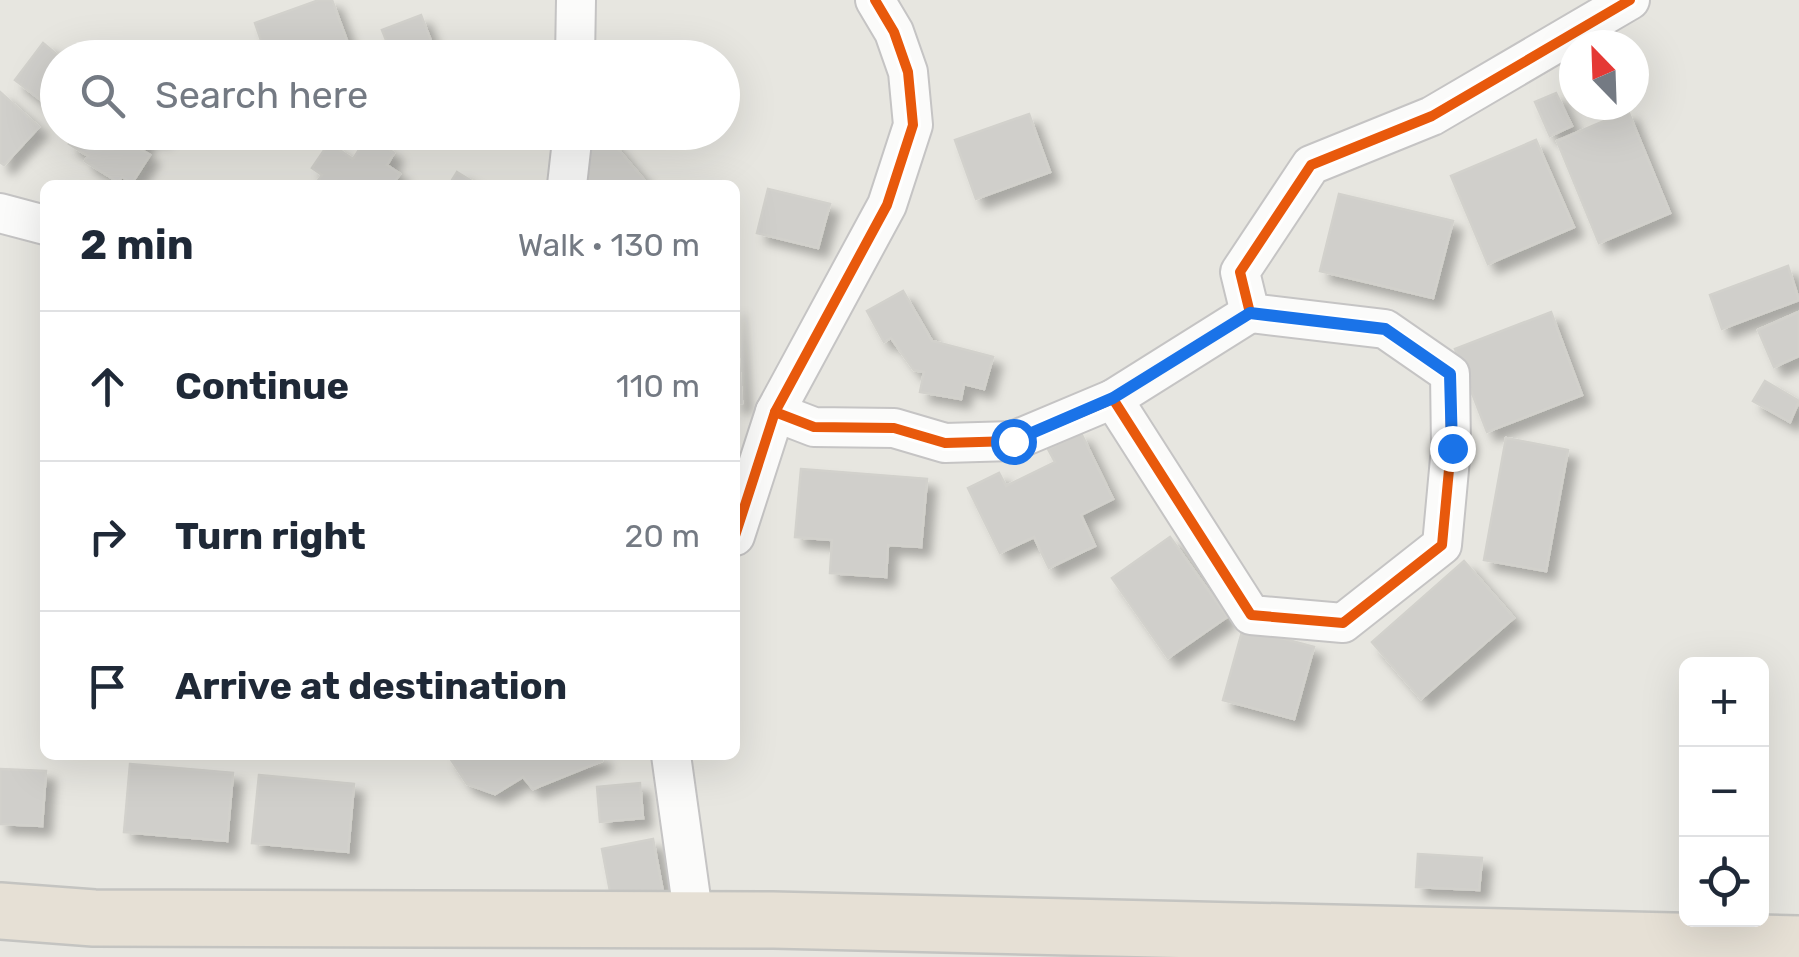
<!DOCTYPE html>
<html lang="en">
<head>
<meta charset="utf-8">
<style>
	body { margin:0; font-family:Rubik,sans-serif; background:#f6f6f7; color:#1f2937 }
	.controls { position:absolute; right:30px; bottom:30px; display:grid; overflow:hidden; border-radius:15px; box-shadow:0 10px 40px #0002 }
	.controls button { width:90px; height:90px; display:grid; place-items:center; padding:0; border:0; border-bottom:2px solid #e0e1e3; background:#fff; color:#1f2937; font:50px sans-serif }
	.compass { position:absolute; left:1559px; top:30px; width:90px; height:90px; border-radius:50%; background:#fff; box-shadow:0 10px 40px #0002; rotate:337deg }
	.stop { position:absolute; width:30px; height:30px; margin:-22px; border:8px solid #1a73e8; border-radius:50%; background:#fff }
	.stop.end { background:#1a73e8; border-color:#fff; box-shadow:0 2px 10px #0008 }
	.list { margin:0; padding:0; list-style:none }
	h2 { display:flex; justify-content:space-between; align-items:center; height:130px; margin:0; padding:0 40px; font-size:42px }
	h2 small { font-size:32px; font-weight:400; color:#747a83 }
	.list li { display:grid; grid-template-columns:65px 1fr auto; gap:30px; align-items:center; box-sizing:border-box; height:150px; padding:0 40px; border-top:2px solid #e0e1e3 }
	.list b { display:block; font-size:38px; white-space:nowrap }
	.list em { font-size:32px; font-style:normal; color:#747a83 }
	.icon { flex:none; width:55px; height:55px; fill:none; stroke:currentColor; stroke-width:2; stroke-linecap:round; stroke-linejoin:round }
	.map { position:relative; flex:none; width:1799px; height:957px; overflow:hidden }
	.search { position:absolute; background:#fff; box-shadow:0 10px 40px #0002; left:40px; top:40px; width:700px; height:110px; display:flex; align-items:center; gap:25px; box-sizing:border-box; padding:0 35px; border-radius:55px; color:#747a83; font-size:38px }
	.panel { position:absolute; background:#fff; box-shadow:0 10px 40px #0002; left:40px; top:180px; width:700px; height:580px; border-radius:15px }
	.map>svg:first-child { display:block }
	.building { fill:#d0cfcb; stroke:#d2d1cc; stroke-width:2.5; filter:url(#shadow) }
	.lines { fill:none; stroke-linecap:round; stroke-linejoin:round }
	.minor-casing { stroke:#c5c4c4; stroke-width:42 }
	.highway-casing { stroke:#c4c4c1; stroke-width:60 }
	.minor { stroke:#fbfbfa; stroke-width:38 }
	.highway { stroke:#e6e0d5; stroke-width:55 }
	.cycleway-casing { stroke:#fff; stroke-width:16 }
	.cycleway { stroke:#e8590c; stroke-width:10 }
	.route { stroke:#1a73e8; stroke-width:12 }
</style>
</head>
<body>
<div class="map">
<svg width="1799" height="957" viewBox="0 0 1799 957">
	<defs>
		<filter id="shadow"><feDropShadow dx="9" dy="9" stdDeviation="5" flood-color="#0004"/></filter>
	</defs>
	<rect width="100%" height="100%" fill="#e7e6e0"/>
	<g class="building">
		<path d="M319,0H332L349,46L316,58H267L255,23Z"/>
		<path d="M421,15L433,46L406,58H393L382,30Z"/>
		<path d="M43,43L61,58H58V113L15,80Z"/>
		<path d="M0,92L39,127L4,165L0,162Z"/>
		<path d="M1556,93L1572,126L1550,136L1535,102Z"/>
		<path d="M1628,111L1670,213L1599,243L1557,141Z"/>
		<path d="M1029,114L1050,172L976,199L955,140Z"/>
		<path d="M77,132H162L159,138L150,133L140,149L150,155L132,183L122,177L118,182L85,161L88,156L69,144Z"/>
		<path d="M606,135L645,181L641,185H593L574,162Z"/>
		<path d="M368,136L394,153L387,165L400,174L395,181L400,185H350L344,181L342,185H321L317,182L322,175L312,168L329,143L353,159Z"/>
		<path d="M1536,140L1574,227L1488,264L1451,176Z"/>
		<path d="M457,172L478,185H449Z"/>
		<path d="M768,189L830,204L818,248L757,233Z"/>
		<path d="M1339,194L1453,221L1433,298L1320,271Z"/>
		<path d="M1788,266L1799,300L1722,329L1710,295Z"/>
		<path d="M903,291L932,341L993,357L984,389L964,384L961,399L920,392L924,372L914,370L891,338L884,342L867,311Z"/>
		<path d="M735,305L742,403L735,404Z"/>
		<path d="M1551,312L1582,395L1487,432L1455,349Z"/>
		<path d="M1799,312V356L1774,367L1758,330Z"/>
		<path d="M1765,381L1799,401L1790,422L1753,401Z"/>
		<path d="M1081,433L1113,499L1081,515L1095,546L1049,568L1034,537L1000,553L968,488L999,473L1006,486L1055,462L1048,449Z"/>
		<path d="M1506,438L1568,450L1546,571L1484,560Z"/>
		<path d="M801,469L927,479L921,547L888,545L886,577L830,573L832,540L795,537Z"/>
		<path d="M1170,537L1227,617L1168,658L1112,578Z"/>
		<path d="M1464,561L1514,618L1421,699L1372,642Z"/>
		<path d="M1243,628L1314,647L1294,719L1223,700Z"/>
		<path d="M448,755H600L602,761L533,789L523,777L495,794L467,784Z"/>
		<path d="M130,764L233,773L227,841L124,832Z"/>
		<path d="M0,769L46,771L42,826L0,824Z"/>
		<path d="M259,775L354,784L348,852L252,843Z"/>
		<path d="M640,783L643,818L600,822L597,787Z"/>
		<path d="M653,839L663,892L612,902L602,849Z"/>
		<path d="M1418,854L1482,858L1479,890L1416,887Z"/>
	</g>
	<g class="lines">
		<defs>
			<g id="minor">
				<path d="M575,58L576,0"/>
				<path d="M567,185L573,132"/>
				<path d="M0,213L45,225"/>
				<path d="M1113,399L1250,313"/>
				<path d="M775,412L814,427L894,428L945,443L1013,441L1113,399L1251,615L1343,623L1442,545L1451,448L1450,374L1385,329L1250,313L1240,272L1311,165L1432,116L1630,0"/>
				<path d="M735,536L775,412L887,205L913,125L908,72L894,32L875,0"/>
				<path d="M671,755L694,920"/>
			</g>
			<path id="highway" d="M0,911L94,918L773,920L1799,944"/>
		</defs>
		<use href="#minor" class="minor-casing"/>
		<use href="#highway" class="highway-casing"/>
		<use href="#minor" class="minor"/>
		<use href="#highway" class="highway"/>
		<defs>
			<g id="cycleway">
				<path d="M775,412L814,427L894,428L945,443L1013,441L1113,399L1251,615L1343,623L1442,545L1451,448L1450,374L1385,329L1250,313L1240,272L1311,165L1432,116L1630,0"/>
				<path d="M735,536L775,412L887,205L913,125L908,72L894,32L875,0"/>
			</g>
		</defs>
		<use href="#cycleway" class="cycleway-casing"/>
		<use href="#cycleway" class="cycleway"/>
	</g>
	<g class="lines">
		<path class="route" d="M1013,441L1113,398L1250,313L1385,329L1450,374L1452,448"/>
	</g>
</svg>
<div class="controls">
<button>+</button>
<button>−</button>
<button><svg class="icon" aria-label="locate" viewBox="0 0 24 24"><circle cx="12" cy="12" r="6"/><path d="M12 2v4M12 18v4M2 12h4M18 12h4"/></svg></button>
</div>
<svg class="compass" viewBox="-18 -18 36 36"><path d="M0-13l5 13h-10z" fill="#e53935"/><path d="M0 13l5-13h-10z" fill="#747a83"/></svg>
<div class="stop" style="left:1013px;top:441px"></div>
<div class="stop end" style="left:1452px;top:448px"></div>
<div class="search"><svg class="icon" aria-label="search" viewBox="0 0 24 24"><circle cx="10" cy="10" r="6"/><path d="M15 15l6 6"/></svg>Search here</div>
<section class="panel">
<h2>2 min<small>Walk · 130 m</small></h2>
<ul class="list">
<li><svg class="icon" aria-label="ahead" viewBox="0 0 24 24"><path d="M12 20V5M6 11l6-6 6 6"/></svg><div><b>Continue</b></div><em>110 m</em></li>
<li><svg class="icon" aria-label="right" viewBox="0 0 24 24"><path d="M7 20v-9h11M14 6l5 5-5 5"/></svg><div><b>Turn right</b></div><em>20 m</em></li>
<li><svg class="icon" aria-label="arrive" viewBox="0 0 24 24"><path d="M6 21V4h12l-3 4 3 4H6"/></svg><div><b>Arrive at destination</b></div></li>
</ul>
</section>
</div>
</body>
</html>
